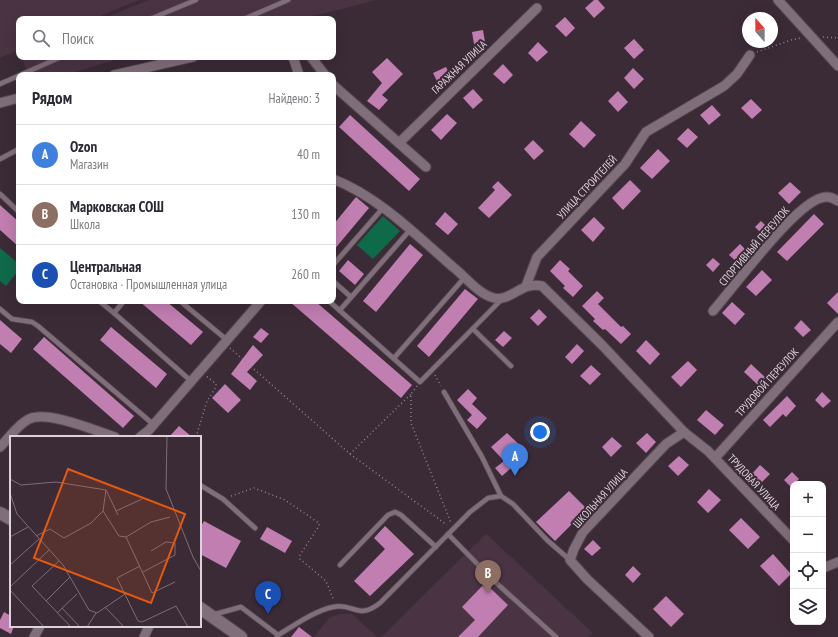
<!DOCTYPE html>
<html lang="ru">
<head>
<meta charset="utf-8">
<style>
	body { margin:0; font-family:"PT Sans Narrow",sans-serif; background:#f7f7f7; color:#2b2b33 }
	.controls { position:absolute; right:12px; bottom:12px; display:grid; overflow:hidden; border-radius:8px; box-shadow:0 4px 16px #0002 }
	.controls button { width:36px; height:36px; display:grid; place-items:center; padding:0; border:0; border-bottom:1px solid #e1e1e2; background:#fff; color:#2b2b33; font:20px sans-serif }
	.compass { position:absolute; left:742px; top:12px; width:36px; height:36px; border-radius:50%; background:#fff; box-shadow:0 4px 16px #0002; rotate:339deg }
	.you { position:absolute; left:540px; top:432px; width:14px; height:14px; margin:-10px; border:3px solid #fff; border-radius:50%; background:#1a73e8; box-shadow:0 0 0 6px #1a73e833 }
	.badge { display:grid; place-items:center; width:26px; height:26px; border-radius:50%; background:#387763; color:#fff; font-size:13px; font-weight:700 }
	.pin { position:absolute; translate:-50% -33px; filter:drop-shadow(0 1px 2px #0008) }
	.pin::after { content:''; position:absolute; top:21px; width:14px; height:12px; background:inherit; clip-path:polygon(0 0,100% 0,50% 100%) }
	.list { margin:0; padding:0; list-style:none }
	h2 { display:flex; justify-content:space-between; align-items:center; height:52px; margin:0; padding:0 16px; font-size:17px }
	h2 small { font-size:13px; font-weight:400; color:#7c7c81 }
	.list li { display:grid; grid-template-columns:26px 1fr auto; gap:12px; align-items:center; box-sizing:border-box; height:60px; padding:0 16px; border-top:1px solid #e1e1e2 }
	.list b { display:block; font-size:15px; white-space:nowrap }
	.list p { margin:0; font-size:13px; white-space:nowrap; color:#7c7c81 }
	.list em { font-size:13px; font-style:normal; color:#7c7c81 }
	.icon { flex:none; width:22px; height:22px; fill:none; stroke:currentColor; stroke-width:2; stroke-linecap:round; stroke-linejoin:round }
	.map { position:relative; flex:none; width:838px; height:637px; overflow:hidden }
	.search { position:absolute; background:#fff; box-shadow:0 4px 16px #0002; left:16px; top:16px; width:320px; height:44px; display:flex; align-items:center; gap:10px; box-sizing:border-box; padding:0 14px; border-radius:8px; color:#7c7c81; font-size:15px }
	.panel { position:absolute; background:#fff; box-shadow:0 4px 16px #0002; left:16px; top:72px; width:320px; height:232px; border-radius:8px }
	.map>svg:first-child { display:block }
	.built { fill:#4a3444 }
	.green { fill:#0f6a4a }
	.building { fill:#c17eb1 }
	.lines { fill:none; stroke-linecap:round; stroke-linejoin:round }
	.lane-casing { stroke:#564852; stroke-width:6 }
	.street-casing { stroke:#564852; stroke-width:11 }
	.secondary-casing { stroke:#564852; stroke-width:14 }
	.path { stroke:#90838c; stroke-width:1.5; stroke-dasharray:1 3; stroke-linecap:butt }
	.lane { stroke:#806e7b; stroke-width:4.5 }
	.street { stroke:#806e7b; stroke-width:9 }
	.secondary { stroke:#806e7b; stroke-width:12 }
	.labels { text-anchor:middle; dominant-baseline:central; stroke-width:4; stroke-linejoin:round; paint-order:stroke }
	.street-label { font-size:11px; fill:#dcd2d9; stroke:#3b2b37 }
	.inset-road { fill:none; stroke:#7b6e78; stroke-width:1 }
	.view { fill:#e8590c; fill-opacity:0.15; stroke:#e8590c; stroke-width:2 }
	.inset-edge { fill:none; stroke:#dcd2d9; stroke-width:2 }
</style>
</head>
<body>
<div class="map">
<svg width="838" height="637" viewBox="0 0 838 637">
	<rect width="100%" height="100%" fill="#3b2b37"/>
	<g class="built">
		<path d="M0,0H139L93,19H19V50L0,58Z"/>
		<path d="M149,0H376L322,14L294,19H102Z"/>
		<path d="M21,57H124L65,75H41L27,70Z"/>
		<path d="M486,534L593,633L589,637H381Z"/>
		<path d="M339,614H352L377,637H314L329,618Z"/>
	</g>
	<g class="green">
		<path d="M383,216L400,231L373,259L357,245Z"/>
		<path d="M0,248L19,264V270L6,286L0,281Z"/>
	</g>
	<g class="building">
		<path d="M594,0H598L605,8L594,18L585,8Z"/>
		<path d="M565,17L575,28L566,37L555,26Z"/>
		<path d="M483,30L485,42L474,44L472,32Z"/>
		<path d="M634,39L644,50L634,59L624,48Z"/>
		<path d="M538,42L548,52L537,62L528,53Z"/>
		<path d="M387,58L403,74L382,95L388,100L379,110L367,101L382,83L372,72Z"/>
		<path d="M503,64L513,75L504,84L493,74Z"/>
		<path d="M446,67L452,79L439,85L433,73Z"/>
		<path d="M633,68L644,79L634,89L624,78Z"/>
		<path d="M473,89L483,100L473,109L463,98Z"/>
		<path d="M618,91L628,102L618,112L608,101Z"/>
		<path d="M751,99L762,110L752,119L741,108Z"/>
		<path d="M712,105L721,115L709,125L700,115Z"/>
		<path d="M447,114L457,123L441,140L431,130Z"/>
		<path d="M350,115L420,179L409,191L339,127Z"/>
		<path d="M581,121L596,135L584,148L569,134Z"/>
		<path d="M688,128L698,137L687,148L677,139Z"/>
		<path d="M533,140L544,151L534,160L524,149Z"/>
		<path d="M658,149L670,161L652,179L640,168Z"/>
		<path d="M630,180L641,191L623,210L612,198Z"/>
		<path d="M498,181L512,195L489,218L478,208L495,190L492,187Z"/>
		<path d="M790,182L801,192L789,204L778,193Z"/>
		<path d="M356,197L369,208L333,251V225Z"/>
		<path d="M0,205L19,222V247L0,230Z"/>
		<path d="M445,212L458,224L448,235L435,224Z"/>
		<path d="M814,214L824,224L787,261L777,252Z"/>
		<path d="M594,217L605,228L593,242L581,230Z"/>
		<path d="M761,221L770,230L764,236L755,227Z"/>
		<path d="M410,244L423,255L376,312L363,301Z"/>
		<path d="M740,244L749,253L739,264L729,255Z"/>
		<path d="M713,258L720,264L713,272L706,265Z"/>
		<path d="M348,260L364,274L355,285L339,271Z"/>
		<path d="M560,260L570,269L568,271L583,286L573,297L563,288L565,286L550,271Z"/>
		<path d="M762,270L772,280L756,296L746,287Z"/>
		<path d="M465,289L478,299L429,357L417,346Z"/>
		<path d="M597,291L604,298L598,304L621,327L623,326L631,334L621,344L605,329L603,330L593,321L595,319L582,306Z"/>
		<path d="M838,292V314L827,303Z"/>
		<path d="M139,301H166L203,332L191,345Z"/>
		<path d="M289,301H315L412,385L401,398Z"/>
		<path d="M732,302L745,314L735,325L722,313Z"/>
		<path d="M539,309L547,317L538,326L530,318Z"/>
		<path d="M0,320L22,339L11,353L0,344Z"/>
		<path d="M801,320L811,330L803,337L794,328Z"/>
		<path d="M111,327L167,374L156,388L100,340Z"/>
		<path d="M261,328L269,334L261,343L253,337Z"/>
		<path d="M504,331L512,338L503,347L495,340Z"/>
		<path d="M44,337L134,416L123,428L33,349Z"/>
		<path d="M646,340L660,354L650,365L636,351Z"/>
		<path d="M577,344L584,351L572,364L565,357Z"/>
		<path d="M253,345L263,355L247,372L257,381L250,390L231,374Z"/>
		<path d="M688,361L697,370L681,387L671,377Z"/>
		<path d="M751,364L766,378L759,386L744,372Z"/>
		<path d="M591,365L601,374L590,385L580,376Z"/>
		<path d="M225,384L241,400L228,413L212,398Z"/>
		<path d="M468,389L477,398L472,404L487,418L477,429L467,420L472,415L457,400Z"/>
		<path d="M822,392L831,401L823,408L815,400Z"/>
		<path d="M787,396L796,406L786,417L783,414L770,427L763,420Z"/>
		<path d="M706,410L724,425L715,435L697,420Z"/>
		<path d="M179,426L192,437H169Z"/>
		<path d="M507,433L528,453L502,476L495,468L504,461L491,447Z"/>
		<path d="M647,433L656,442L646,453L636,443Z"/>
		<path d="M612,437L622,446L611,457L602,447Z"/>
		<path d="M679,456L689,465L678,476L668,466Z"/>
		<path d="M760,465L770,474L759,485L750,476Z"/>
		<path d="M792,472L799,479L791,487L784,480Z"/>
		<path d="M709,489L721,500L708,513L697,502Z"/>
		<path d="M569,491L587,509L555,541L536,522Z"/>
		<path d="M741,518L760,537L748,549L729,530Z"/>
		<path d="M204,521L241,541L226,568L200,554V528Z"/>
		<path d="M385,526L414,554L370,596L354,581L385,549L374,538Z"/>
		<path d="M267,527L292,541L285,553L260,539Z"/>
		<path d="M593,540L601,548L592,556L584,549Z"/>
		<path d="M773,554L791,574L779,586L760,566Z"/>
		<path d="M633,566L641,574L633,583L625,575Z"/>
		<path d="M485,583L508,605L478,637H458L475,620L462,607Z"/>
		<path d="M666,596L684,614L671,627L653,609Z"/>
		<path d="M4,612L11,616V626H14L11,634L0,628V620Z"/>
		<path d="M299,627L312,637H291Z"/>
	</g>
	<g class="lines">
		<defs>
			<g id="lane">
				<path d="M150,19L196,0"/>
				<path d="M244,19L288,0"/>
				<path d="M0,84L61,57"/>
				<path d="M0,159L19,149"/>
				<path d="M0,194L19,212"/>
				<path d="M333,265L383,208"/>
				<path d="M333,281L351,297"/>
				<path d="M99,301L114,313"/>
				<path d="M124,301L114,313L191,381"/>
				<path d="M180,301L227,340"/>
				<path d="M329,301L420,382L502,299"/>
				<path d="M0,309L12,319L32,322L38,326L153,424"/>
				<path d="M340,310L410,230"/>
				<path d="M473,329L511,366"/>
				<path d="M394,358L465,277"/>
				<path d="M444,392L482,457L501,496"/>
				<path d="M200,485L223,499L255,528"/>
				<path d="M448,534L493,580L556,637"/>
				<path d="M340,565L388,515L395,512L401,515L436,547"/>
				<path d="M212,615L241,607L278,635L277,637"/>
				<path d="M278,635C295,625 314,611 333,607C353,602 357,621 380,603L470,512L488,498L501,496L513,504L547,540L570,560"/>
			</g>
			<g id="street">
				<path d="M778,0L838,66"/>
				<path d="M293,57L299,75"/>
				<path d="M311,57L325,75"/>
				<path d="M114,75L193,57"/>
				<path d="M333,85L426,167"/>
				<path d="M0,103L19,98"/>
				<path d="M399,143L537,8"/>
				<path d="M333,179C379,197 416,235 453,267C466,277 478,294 494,298C511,302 521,281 542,286L602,345L684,432L708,451L793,540"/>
				<path d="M526,286L537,257L625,164L646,132L724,86L737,74L750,55"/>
				<path d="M713,311C734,287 793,206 821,198C828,196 831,197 838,201"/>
				<path d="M140,437L149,430L261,301"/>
				<path d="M0,447C9,438 17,425 29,419C47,410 96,431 115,437"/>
				<path d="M715,458L838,322"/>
				<path d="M823,568L838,562"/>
				<path d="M34,637L40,626"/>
				<path d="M144,637L149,626"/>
				<path d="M649,637L587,579L570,560L574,549L583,532L666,444L684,432"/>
			</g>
			<g id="secondary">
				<path d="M0,513L11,519"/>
				<path d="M200,608L241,637"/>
			</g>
		</defs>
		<use href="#lane" class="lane-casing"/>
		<use href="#street" class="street-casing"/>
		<use href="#secondary" class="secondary-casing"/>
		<g class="path">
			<path d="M823,37L838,38"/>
			<path d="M757,52L791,40L801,38"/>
			<path d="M230,348L350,454L447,525"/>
			<path d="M435,375L441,386"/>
			<path d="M417,386L411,394V423L451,523"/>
			<path d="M196,437L207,401L216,387V384L206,376"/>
			<path d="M350,454L411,394"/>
			<path d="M231,496L254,488L285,500L319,523V526L300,555V559L326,581L334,601"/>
		</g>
		<use href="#lane" class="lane"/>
		<use href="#street" class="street"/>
		<use href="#secondary" class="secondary"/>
	</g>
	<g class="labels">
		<g class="street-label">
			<text transform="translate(459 67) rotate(-44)">ГАРАЖНАЯ УЛИЦА</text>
			<text transform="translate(587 187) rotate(-47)">УЛИЦА СТРОИТЕЛЕЙ</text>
			<text transform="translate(754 246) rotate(-49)">СПОРТИВНЫЙ ПЕРЕУЛОК</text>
			<text transform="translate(767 382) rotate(-48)">ТРУДОВОЙ ПЕРЕУЛОК</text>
			<text transform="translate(754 482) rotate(47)">ТРУДОВАЯ УЛИЦА</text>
			<text transform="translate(600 498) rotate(-48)">ШКОЛЬНАЯ УЛИЦА</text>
		</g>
	</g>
	<g transform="translate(10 436)">
		<rect width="191" height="191" fill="#3b2b37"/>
		<path class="inset-road" d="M157,0L156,53L183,121L191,135M0,43L11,49L46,46L96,54M96,54L93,75L109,100L116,101M96,54L108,79M0,57L7,78L53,129L79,174L87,177L115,158M106,75L132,63M26,100L40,93L54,102L81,87L93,75M0,101L18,91M116,101L142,157L165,146M116,101L141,86L160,81M49,125L22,150L61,191M0,129L29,103M130,130L107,142L128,185L132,186L166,170L178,191M133,136L165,119V107L156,106L141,115M0,151L39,114M0,154L34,191M36,165L60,141M95,171L114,191M52,172L70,191M47,177L67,158M77,191L86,177"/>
		<path class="view" d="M58,33L175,78L141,167L24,122Z"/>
		<rect width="191" height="191" class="inset-edge"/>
	</g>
</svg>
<div class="controls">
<button>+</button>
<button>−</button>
<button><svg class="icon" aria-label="locate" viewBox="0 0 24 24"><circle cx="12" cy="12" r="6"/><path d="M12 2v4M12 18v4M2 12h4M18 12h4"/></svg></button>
<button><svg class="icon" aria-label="layers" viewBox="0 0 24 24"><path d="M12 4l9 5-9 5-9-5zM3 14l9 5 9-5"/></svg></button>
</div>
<svg class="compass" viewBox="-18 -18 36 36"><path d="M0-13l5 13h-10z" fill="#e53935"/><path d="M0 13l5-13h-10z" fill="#7c7c81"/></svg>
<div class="you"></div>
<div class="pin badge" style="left:515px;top:476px;background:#3f7fe0">A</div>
<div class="pin badge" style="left:488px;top:593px;background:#8d6e63">B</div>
<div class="pin badge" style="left:268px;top:614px;background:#1a4fb4">C</div>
<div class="search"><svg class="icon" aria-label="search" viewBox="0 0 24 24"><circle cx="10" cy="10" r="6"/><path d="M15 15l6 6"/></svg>Поиск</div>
<section class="panel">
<h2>Рядом<small>Найдено: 3</small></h2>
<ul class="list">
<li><span class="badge" style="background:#3f7fe0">A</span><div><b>Ozon</b><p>Магазин</p></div><em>40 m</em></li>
<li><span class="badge" style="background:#8d6e63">B</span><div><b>Марковская СОШ</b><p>Школа</p></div><em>130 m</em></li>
<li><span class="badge" style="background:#1a4fb4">C</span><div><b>Центральная</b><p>Остановка · Промышленная улица</p></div><em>260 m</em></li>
</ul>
</section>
</div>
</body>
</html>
